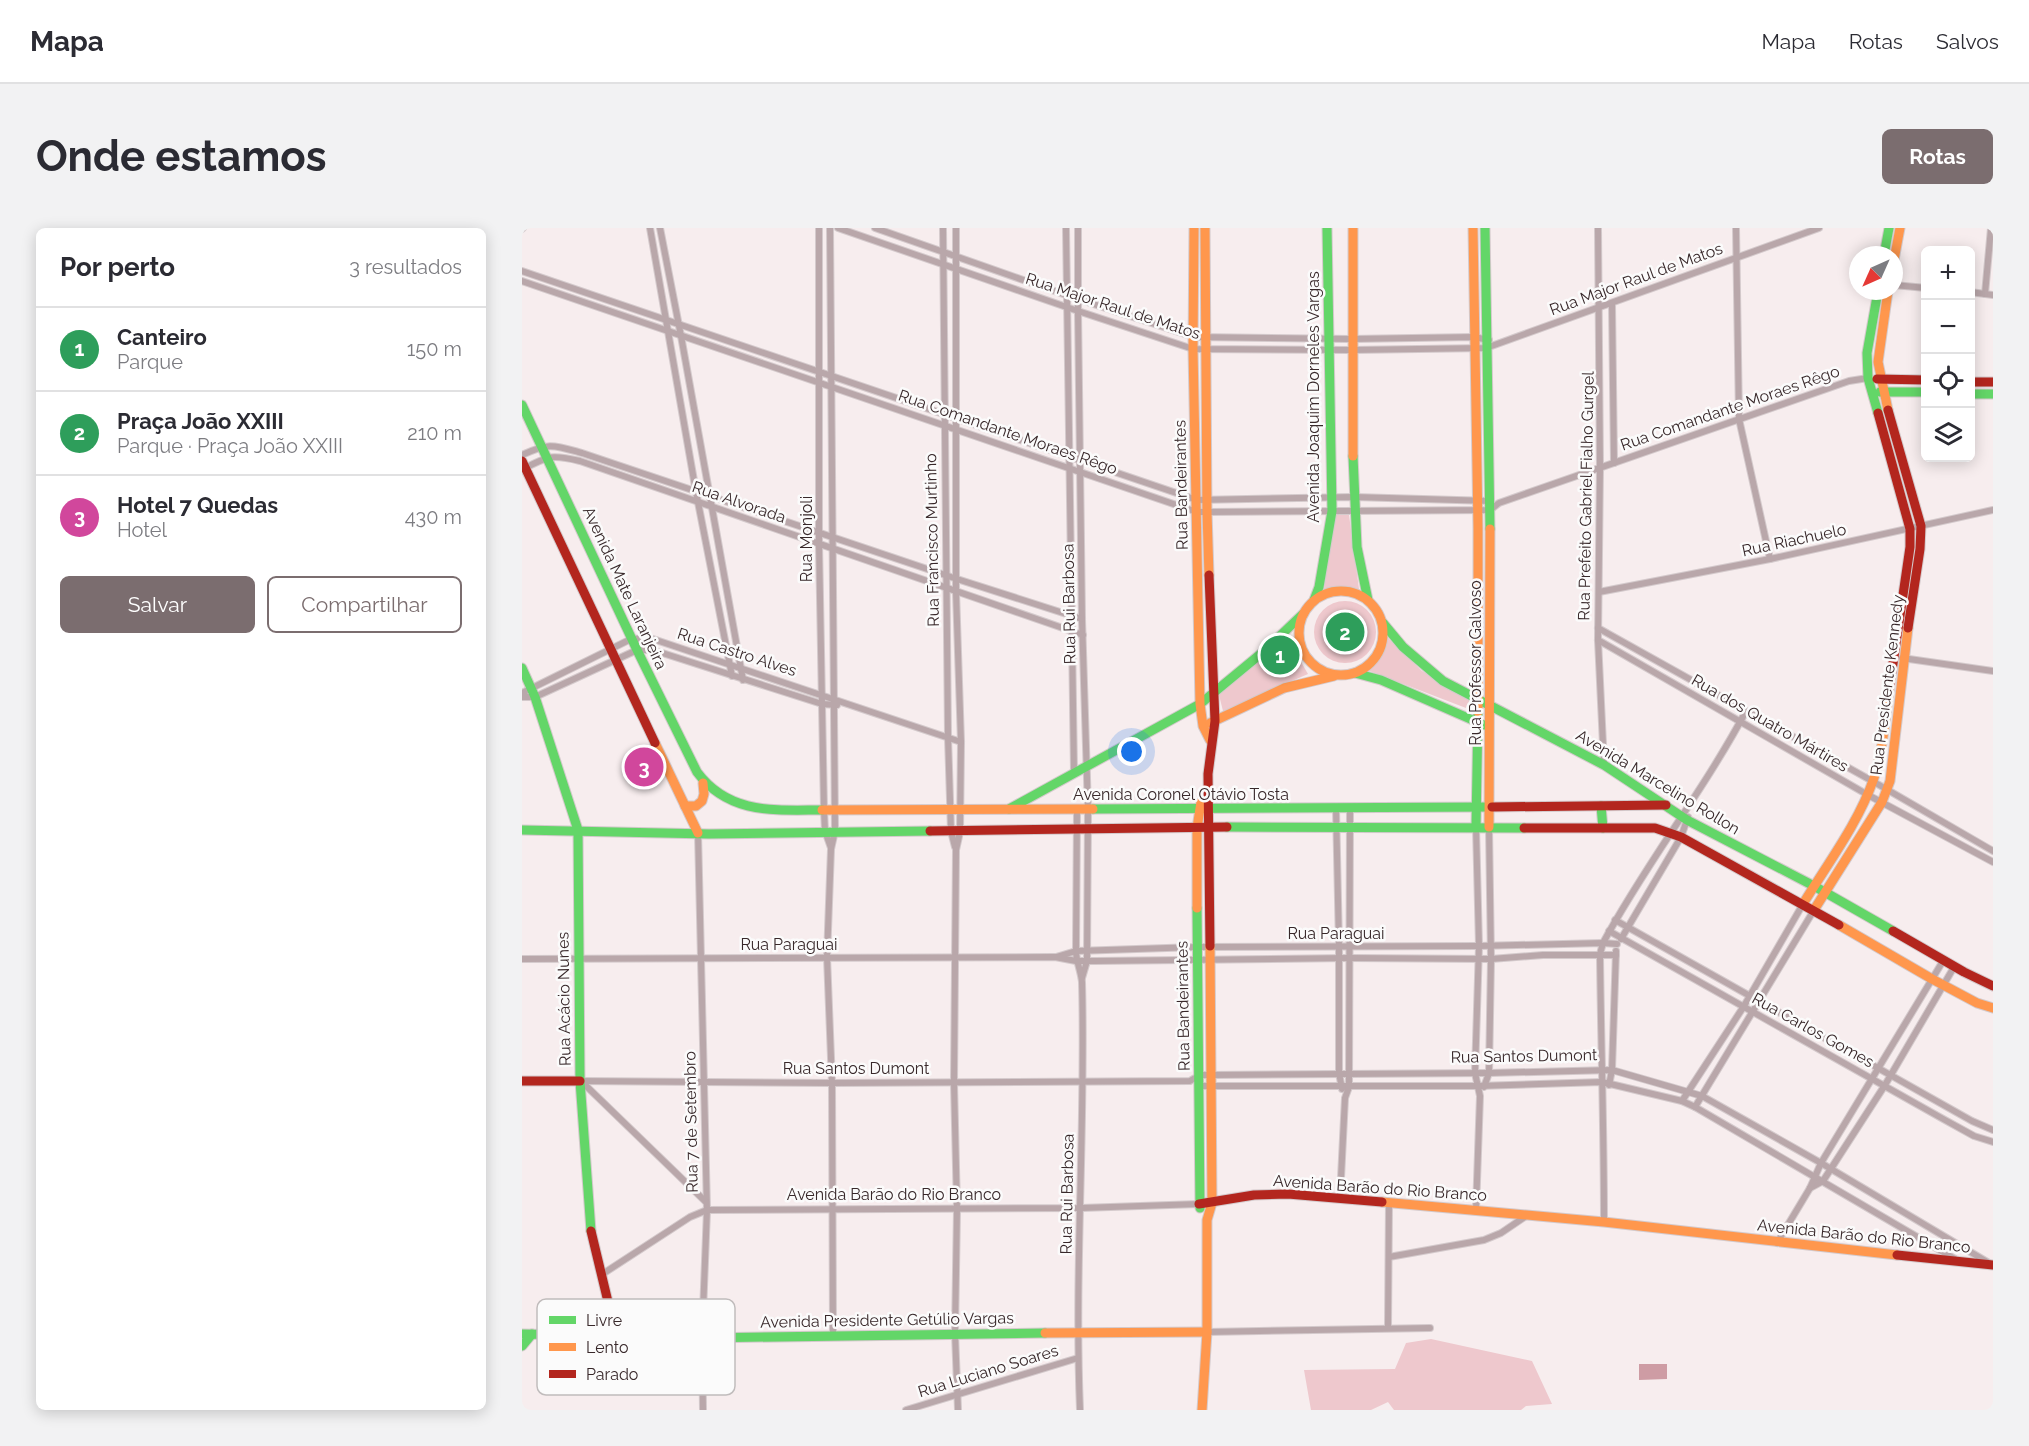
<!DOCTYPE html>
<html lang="pt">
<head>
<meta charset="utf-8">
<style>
	body { margin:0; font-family:Raleway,sans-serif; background:#f2f2f3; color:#2b2b33 }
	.controls { position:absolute; right:18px; top:18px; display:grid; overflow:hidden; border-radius:9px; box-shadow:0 3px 15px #0003 }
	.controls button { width:54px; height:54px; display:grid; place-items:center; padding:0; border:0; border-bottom:2px solid #e1e1e2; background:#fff; color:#2b2b33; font:30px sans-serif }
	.compass { position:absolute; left:1327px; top:18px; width:54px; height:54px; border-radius:50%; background:#fff; box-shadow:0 3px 15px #0003; rotate:225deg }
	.you { position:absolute; left:610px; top:524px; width:21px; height:21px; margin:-15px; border:4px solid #fff; border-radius:50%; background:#1a73e8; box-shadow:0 0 0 9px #1a73e833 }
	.badge { display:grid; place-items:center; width:39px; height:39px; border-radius:50%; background:#7b6d6f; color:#fff; font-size:20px; font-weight:700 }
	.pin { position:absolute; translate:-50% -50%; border:3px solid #fff; box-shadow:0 2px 6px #0006 }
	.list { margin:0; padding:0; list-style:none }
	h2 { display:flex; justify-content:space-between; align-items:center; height:78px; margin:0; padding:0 24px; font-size:26px }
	h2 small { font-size:20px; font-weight:400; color:#7c7c81 }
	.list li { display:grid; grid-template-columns:39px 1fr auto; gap:18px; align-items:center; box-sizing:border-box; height:84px; padding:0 24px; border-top:2px solid #e1e1e2 }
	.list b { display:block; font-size:22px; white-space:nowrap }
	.list p { margin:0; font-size:20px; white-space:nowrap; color:#7c7c81 }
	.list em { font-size:20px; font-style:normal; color:#7c7c81 }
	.actions { display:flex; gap:12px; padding:18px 24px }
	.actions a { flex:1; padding:14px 0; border:2px solid #7b6d6f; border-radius:9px; text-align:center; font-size:21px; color:#7b6d6f }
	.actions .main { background:#7b6d6f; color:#fff }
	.icon { flex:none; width:33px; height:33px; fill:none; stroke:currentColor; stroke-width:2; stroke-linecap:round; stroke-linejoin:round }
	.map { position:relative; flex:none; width:1471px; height:1182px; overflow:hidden; border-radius:9px }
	header { display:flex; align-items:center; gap:36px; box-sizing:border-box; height:84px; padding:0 30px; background:#fff; border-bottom:2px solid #e1e1e2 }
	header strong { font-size:28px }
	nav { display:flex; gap:33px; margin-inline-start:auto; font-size:21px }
	.intro { display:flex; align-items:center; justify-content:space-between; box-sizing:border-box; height:144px; padding:0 36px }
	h1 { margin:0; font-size:42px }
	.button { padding:15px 27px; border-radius:9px; background:#7b6d6f; color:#fff; font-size:21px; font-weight:700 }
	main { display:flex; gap:36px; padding:0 36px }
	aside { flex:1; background:#fff; border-radius:9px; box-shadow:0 3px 15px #0003 }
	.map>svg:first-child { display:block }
	.green { fill:#eec8cd }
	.water { fill:#ce9ca4 }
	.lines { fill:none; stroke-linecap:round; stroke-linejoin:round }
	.street-casing { stroke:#d4cacc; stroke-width:8 }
	.fast-casing { stroke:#d4cacc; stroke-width:11 }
	.slow-casing { stroke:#d4cacc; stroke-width:11 }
	.jam-casing { stroke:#d4cacc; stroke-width:11 }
	.street { stroke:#b9a7aa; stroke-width:6 }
	.fast { stroke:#63d668; stroke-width:9 }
	.slow { stroke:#ff974d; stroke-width:9 }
	.jam { stroke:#b3261e; stroke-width:9 }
	.labels { text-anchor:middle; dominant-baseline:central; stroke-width:5; stroke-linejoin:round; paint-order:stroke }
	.street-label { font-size:16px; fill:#38282a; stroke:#fbfbfb }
	.key { fill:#fbfbfb; stroke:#c0bcbc; stroke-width:1.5 }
	.key-label { font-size:16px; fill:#38282a }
</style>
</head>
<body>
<header>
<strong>Mapa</strong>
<nav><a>Mapa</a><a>Rotas</a><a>Salvos</a></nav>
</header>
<div class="intro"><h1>Onde estamos</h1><a class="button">Rotas</a></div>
<main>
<aside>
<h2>Por perto<small>3 resultados</small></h2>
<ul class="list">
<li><span class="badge" style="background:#2e9e5b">1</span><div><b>Canteiro</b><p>Parque</p></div><em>150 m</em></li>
<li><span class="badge" style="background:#2e9e5b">2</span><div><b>Praça João XXIII</b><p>Parque · Praça João XXIII</p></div><em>210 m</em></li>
<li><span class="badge" style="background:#d1479c">3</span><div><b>Hotel 7 Quedas</b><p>Hotel</p></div><em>430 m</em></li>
</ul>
<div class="actions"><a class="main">Salvar</a><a>Compartilhar</a></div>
</aside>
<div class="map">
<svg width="1471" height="1182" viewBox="0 0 1471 1182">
	<rect width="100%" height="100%" fill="#f7edee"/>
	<g class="green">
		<path d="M812,287H827L837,361L802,362Z"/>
		<circle cx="823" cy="404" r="31"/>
		<path d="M764,408L786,446L701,483L696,463Z"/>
		<path d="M864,408L900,443L949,469L944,480L845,442L857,427Z"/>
		<path d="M909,1111L1010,1133L1030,1176L1004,1178L999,1182H872L866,1174L849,1182H789L782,1142L873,1141L884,1115Z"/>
	</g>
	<path class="water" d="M1117,1136H1145V1151L1117,1152Z"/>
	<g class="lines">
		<defs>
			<g id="street">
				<path d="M128,0L174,264L210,448"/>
				<path d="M138,0L159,108L221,452"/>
				<path d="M297,0V316L302,582L303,603L309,620"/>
				<path d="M308,0L313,603L309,621L305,729L310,855L311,1107"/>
				<path d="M316,0L556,83L671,121L829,122L964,120L1297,0"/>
				<path d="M353,0L544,67L672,109L829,111L952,109L967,112"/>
				<path d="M421,0L426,509L429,603L433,619"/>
				<path d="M434,0V364L439,514L438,604L434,622L432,855L435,981L433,1105L436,1182"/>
				<path d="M544,0L552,544"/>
				<path d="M556,0V83L560,391L566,582L565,733L560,750"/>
				<path d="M1076,0L1078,240L1076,412L1082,537"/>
				<path d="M1214,0L1217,191L1248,331"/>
				<path d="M0,1L1,0"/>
				<path d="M0,43L675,272L832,269L969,273"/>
				<path d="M0,53L675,284H685L968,282L977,275L1327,153L1346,150"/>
				<path d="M1372,57L1404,60"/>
				<path d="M1448,64L1471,67"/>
				<path d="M1463,66L1469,0"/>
				<path d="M1090,75L1092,235"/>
				<path d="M0,227C27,214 32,217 60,225L435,351L560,391"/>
				<path d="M1,241C26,228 29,226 58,233L561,407"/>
				<path d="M1077,364L1248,331L1471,282"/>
				<path d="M1076,400L1352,554L1471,623"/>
				<path d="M1076,412L1346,567L1471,634"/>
				<path d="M1380,430L1471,443"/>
				<path d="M0,465L109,411L128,410L439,514"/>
				<path d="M0,469H13L115,422H131L300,476L315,477"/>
				<path d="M814,580L817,718V845L820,861"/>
				<path d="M555,582L554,723C554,733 559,743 560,754C564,896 552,1039 558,1182"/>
				<path d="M176,605L185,982L180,1110L181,1182"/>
				<path d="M1093,692L1450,893L1471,902"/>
				<path d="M1087,703L1423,892L1452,908L1471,914"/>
				<path d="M1099,711L1159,609L1166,589"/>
				<path d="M534,729L554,723L675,719L957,718L1081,715L1095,716"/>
				<path d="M0,731L533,729L554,733H573L827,730L969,731L1021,727H1094"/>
				<path d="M58,853L310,855L668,853L678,847H689L967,845L1090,842L1180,868L1299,935L1467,1035"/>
				<path d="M59,853L184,974"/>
				<path d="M1087,857L1090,842L1094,723"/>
				<path d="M676,858H956L1080,854L1160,873L1173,879L1433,1031"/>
				<path d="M962,859L967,845L969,731L967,599"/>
				<path d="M1160,873L1222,778L1281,676"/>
				<path d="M1173,879L1292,682"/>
				<path d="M1288,960L1301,953L1363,857L1432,739"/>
				<path d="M818,970L823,870L827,859L828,581"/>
				<path d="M954,981L958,868L953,845L957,718L954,599"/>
				<path d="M1082,994C1082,905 1079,816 1078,726L1081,715C1124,635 1181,564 1224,483"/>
				<path d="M1255,1015L1288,960L1299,935L1421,733"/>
				<path d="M867,1029L962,1012L979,1005L1004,988"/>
				<path d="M79,1047L168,989L185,982L559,980L677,976"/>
				<path d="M866,1100L867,974"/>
				<path d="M685,1104L908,1100"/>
				<path d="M384,1182L556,1130"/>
			</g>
			<g id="fast">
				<path d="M963,0L968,301"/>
				<path d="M1362,27L1367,0"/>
				<path d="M1358,164H1404"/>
				<path d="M1448,166H1471"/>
				<path d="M0,177L115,422L175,544C207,587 253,582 300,582"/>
				<path d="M1356,185L1346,150L1345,125L1356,63"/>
				<path d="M831,228L835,319L846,372"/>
				<path d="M792,372L797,359L810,283L805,0"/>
				<path d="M861,395L881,419L921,453L1082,537L1165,592L1292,658L1371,703"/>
				<path d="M0,440L13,469L56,602L58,853L69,1003"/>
				<path d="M833,445L859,452L962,497"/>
				<path d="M1079,578L1081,600"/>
				<path d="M487,581L678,476L741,424L781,386"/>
				<path d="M571,581L970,579"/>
				<path d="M705,599L1002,600"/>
				<path d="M954,599L956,484"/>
				<path d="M0,602L187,606L408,603"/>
				<path d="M675,680L678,980"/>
				<path d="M0,1106L180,1110L523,1105"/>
				<path d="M0,1118L10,1106"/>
			</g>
			<g id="slow">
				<path d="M672,0L671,121L678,476L681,498L688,512"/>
				<path d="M683,0L685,284L687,347"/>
				<path d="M951,0L956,300V484"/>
				<path d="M1372,32L1378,0"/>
				<path d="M1366,63L1356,134L1366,182"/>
				<path d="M831,228V0"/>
				<circle cx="819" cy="405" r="42"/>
				<path d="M688,495L762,460L812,448"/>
				<path d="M133,515L176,605"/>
				<path d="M163,578H174L180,573L182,566L181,555"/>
				<path d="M300,582L571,581"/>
				<path d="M967,599L968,301"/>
				<path d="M1281,676C1306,635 1336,596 1352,550C1361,522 1363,492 1367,463"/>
				<path d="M675,680V600L679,574"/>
				<path d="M1292,682L1360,574L1368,553L1386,400"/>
				<path d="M1317,697L1410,751L1455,775L1471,780"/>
				<path d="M860,974L1082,994L1375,1027"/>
				<path d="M523,1105L685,1104"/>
				<path d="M680,1182L685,1104V992L690,975L688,718"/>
			</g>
			<g id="jam">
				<path d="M1355,151L1404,152"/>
				<path d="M1448,154H1471"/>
				<path d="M1366,182L1399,298L1398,321L1386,400"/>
				<path d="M1356,185L1388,301V319L1367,463"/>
				<path d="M0,233L133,515"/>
				<path d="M687,347L693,493L686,546L688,718"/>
				<path d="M970,579L1144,577"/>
				<path d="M1002,600H1133L1159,609L1317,697"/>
				<path d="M408,603L705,599"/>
				<path d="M1371,703L1442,744L1471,758"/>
				<path d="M0,853H58"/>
				<path d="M677,976L732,967L766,966L860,974"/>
				<path d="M69,1003L94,1107"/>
				<path d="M1375,1027L1471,1037"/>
			</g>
		</defs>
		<use href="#street" class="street-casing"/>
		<use href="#fast" class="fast-casing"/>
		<use href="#slow" class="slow-casing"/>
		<use href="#jam" class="jam-casing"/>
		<use href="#street" class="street"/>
		<use href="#fast" class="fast"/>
		<use href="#slow" class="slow"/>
		<use href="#jam" class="jam"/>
	</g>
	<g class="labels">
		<g class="street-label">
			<text transform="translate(1114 51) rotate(-20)">Rua Major Raul de Matos</text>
			<text transform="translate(591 78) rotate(18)">Rua Major Raul de Matos</text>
			<text transform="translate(791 169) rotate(-90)">Avenida Joaquim Dorneles Vargas</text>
			<text transform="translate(1208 180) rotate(-19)">Rua Comandante Moraes Rêgo</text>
			<text transform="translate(486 204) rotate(19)">Rua Comandante Moraes Rêgo</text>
			<text transform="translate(659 257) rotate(-91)">Rua Bandeirantes</text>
			<text transform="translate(1064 268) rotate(-89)">Rua Prefeito Gabriel Fialho Gurgel</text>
			<text transform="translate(217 274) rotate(19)">Rua Alvorada</text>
			<text transform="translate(284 311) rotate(-90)">Rua Monjoli</text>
			<text transform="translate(410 312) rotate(-91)">Rua Francisco Murtinho</text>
			<text transform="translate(1272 312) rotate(-12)">Rua Riachuelo</text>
			<text transform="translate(103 360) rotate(65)">Avenida Mate Laranjeira</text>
			<text transform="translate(547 376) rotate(-91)">Rua Rui Barbosa</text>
			<text transform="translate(215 424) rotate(18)">Rua Castro Alves</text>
			<text transform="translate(953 435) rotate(-90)">Rua Professor Galvoso</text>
			<text transform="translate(1365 457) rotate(-83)">Rua Presidente Kennedy</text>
			<text transform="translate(1248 495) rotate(30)">Rua dos Quatro Mártires</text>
			<text transform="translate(1136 554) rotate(31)">Avenida Marcelino Rollon</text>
			<text x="659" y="566">Avenida Coronel Otávio Tosta</text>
			<text x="814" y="705">Rua Paraguai</text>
			<text x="267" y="716">Rua Paraguai</text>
			<text transform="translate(42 771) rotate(-91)">Rua Acácio Nunes</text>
			<text transform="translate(661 778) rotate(-91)">Rua Bandeirantes</text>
			<text transform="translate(1291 802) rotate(29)">Rua Carlos Gomes</text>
			<text transform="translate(1002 828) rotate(-1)">Rua Santos Dumont</text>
			<text x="334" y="840">Rua Santos Dumont</text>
			<text transform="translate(169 894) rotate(-91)">Rua 7 de Setembro</text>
			<text transform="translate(858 960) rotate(4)">Avenida Barão do Rio Branco</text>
			<text x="372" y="966">Avenida Barão do Rio Branco</text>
			<text transform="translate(545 966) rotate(-89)">Rua Rui Barbosa</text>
			<text transform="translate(1342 1008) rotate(6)">Avenida Barão do Rio Branco</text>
			<text transform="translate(365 1092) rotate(-1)">Avenida Presidente Getúlio Vargas</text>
			<text transform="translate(466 1143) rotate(-17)">Rua Luciano Soares</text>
		</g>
	</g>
	<rect x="15" y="1071" width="198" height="96" rx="9" class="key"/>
	<rect x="27" y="1088" width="27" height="8" fill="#63d668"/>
	<rect x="27" y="1115" width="27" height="8" fill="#ff974d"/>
	<rect x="27" y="1142" width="27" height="8" fill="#b3261e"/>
	<g class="key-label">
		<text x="64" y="1098">Livre</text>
		<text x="64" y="1125">Lento</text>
		<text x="64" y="1152">Parado</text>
	</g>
</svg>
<div class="controls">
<button>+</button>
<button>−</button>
<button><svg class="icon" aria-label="locate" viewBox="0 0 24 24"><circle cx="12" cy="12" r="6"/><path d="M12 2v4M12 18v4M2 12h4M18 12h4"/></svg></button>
<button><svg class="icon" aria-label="layers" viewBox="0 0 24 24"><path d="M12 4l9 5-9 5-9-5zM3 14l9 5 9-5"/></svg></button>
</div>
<svg class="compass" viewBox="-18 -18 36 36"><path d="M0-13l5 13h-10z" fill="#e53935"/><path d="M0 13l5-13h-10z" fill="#7c7c81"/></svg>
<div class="you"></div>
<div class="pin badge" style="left:758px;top:427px;background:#2e9e5b">1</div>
<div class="pin badge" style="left:823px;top:404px;background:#2e9e5b">2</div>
<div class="pin badge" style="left:122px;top:539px;background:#d1479c">3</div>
</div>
</main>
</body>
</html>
